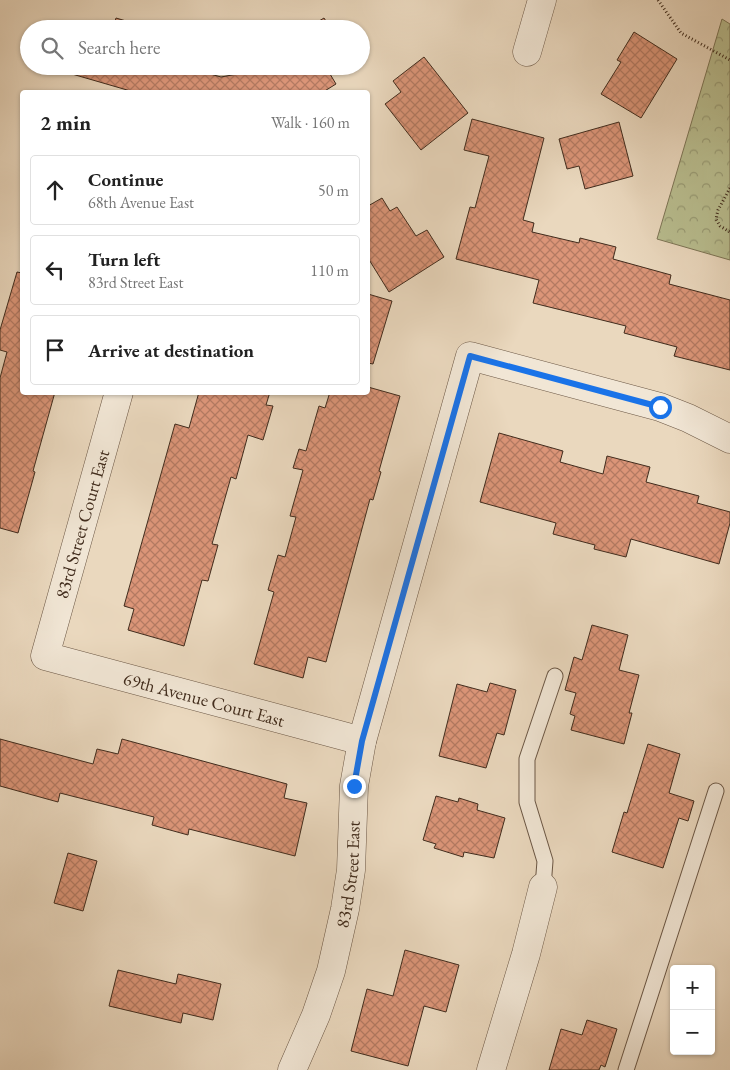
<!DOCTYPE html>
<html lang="en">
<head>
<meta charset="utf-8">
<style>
	body { margin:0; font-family:"EB Garamond",serif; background:#f6f6f6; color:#222 }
	.controls { position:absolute; right:15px; bottom:15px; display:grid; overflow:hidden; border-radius:5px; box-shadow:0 1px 4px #0004 }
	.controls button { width:45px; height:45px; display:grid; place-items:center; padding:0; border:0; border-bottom:1px solid #e0e0e0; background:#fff; color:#222; font:25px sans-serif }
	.stop { position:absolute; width:15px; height:15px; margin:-11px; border:4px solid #1a73e8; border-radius:50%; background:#fff }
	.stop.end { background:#1a73e8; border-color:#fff; box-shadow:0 1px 5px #0008 }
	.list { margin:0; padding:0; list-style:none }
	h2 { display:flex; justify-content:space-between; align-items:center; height:65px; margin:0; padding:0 20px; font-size:21px }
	h2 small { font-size:16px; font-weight:400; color:#767676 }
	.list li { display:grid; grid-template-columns:32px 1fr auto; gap:15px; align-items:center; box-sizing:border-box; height:70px; margin:0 10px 10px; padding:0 10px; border:1px solid #e0e0e0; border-radius:5px }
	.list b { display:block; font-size:19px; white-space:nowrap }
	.list p { margin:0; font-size:16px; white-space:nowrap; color:#767676 }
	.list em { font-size:16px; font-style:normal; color:#767676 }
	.icon { flex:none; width:28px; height:28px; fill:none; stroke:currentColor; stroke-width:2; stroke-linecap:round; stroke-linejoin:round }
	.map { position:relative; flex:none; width:730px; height:1070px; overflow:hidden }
	.search { position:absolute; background:#fff; box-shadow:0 1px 4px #0004; left:20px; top:20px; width:350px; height:55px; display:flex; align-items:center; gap:12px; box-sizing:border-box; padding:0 18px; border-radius:28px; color:#767676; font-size:19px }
	.panel { position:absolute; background:#fff; box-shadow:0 1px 4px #0004; left:20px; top:90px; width:350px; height:305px; border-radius:5px }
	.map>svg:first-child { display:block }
	.park { fill:url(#park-crowns); stroke:#7d7556 }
	.building { fill:url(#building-cross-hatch); stroke:#412c1d }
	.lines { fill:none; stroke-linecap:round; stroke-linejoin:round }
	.service-casing { stroke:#6b5745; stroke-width:17 }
	.minor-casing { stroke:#6b5745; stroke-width:29 }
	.path { stroke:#412c1d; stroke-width:3; stroke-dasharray:1 2.5; stroke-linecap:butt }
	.service { stroke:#f1e6d5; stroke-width:15 }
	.minor { stroke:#f1e6d5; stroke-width:28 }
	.route { stroke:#1a73e8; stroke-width:6 }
	.labels { text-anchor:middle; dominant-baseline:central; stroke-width:4; stroke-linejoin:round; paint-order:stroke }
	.street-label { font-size:18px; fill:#412c1d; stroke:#f1e6d5 }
</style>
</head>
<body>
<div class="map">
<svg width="730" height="1070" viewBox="0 0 730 1070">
	<defs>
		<pattern id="park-crowns" width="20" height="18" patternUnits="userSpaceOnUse" patternTransform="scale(1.25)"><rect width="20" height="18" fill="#b9be90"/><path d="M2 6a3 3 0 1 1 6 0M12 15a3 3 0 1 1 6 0" fill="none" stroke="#989b75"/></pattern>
		<pattern id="building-cross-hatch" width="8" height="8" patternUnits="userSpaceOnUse" patternTransform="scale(1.25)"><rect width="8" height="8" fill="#db9578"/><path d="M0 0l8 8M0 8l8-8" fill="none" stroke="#b37a62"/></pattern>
	</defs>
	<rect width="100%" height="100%" fill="#ead8be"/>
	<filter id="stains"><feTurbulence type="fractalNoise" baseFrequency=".004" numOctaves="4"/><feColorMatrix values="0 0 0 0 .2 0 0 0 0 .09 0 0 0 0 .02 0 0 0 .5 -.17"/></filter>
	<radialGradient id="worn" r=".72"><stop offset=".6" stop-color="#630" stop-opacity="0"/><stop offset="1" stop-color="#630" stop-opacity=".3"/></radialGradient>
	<path class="park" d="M722,19L730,24V260L657,239Z"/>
	<g class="building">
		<path d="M116,18L143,26L142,29H85L87,21L113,28Z"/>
		<path d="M324,18L331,29H306Z"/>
		<path d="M634,32L677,59L641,118L601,94L621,62L617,60Z"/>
		<path d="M424,57L468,113L421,150L385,104L401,92L393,81Z"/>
		<path d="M74,66H182L221,77L281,66H332L327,69L336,84L323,92H134L72,74Z"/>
		<path d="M472,119L544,138L523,220L534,223L532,232L579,243L580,238L616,247L613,259L671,275L669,284L730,300V370L674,356L677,347L624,333L626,326L533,303L539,280L456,259L470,207L475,208L489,156L464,150Z"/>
		<path d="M619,122L633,176L585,189L579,166L567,169L559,139Z"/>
		<path d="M382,198L390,211L397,207L416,236L427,230L444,257L389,292L368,258V206Z"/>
		<path d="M17,272L22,273V392H55L33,471L35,472L18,533L0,528V378L7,352L0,350V330Z"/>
		<path d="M368,294L392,301L373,364L368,363Z"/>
		<path d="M368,387L400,396L379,471L381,472L373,500L370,499L326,662L308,657L303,678L254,664L274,592L268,590L278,555L285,557L296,517L290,516L303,470L293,468L299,449L306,451L319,406L325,408L330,392H368Z"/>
		<path d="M199,392H270L266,405L273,406L263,440L248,435L236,479L231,477L212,544L218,545L208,581L202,580L184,646L128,630L134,609L124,606L175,424L189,428Z"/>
		<path d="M499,433L563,451L560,462L603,474L607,456L650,467L646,482L699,496L697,503L730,512V523L719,564L631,539L626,557L594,549L595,545L553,534L556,523L480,502Z"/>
		<path d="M592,625L628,635L619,670L639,675L629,713H632L624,744L571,730L575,716L570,714L576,693L565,690L574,657L582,660Z"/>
		<path d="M490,683L516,690L504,735L497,733L486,768L439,756L457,684L487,692Z"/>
		<path d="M0,739L93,764L97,749L118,754L122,739L287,784L284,798L307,803L295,856L189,829L188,835L152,825L154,817L60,793L58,802L0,786Z"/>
		<path d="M648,744L680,754L669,793L694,801L688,821L679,818L663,868L612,852L624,812L627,813Z"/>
		<path d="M436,796L458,802L459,798L478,804L477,810L505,818L494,858L464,852L463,857L434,848L436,844L423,840Z"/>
		<path d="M68,853L97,861L83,911L54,903Z"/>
		<path d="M405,950L459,965L446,1012L424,1006L408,1066L351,1051L367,989L393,996Z"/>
		<path d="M118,970L176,984L178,974L221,984L213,1020L183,1013L181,1023L109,1006Z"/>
		<path d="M587,1020L617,1029L605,1067L601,1065L599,1070H549L561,1029L582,1035Z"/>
	</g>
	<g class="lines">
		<defs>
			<g id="service">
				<path d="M543,887L545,861L527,802V759L555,676"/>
				<path d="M626,1070L716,791"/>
			</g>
			<g id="minor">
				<path d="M527,52L542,0"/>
				<path id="s1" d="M119,392L45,656L362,741"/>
				<path id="s2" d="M292,1070L316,1015L331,971L345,909L351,870L354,786L362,741L470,356L660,407L688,418L730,439"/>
				<path d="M491,1070L526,954L543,887"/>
			</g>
		</defs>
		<use href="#service" class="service-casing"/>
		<use href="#minor" class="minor-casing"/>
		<g class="path">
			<path d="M658,0L681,33L730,60"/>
			<path d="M730,188L718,210L716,219L720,226L730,232"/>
		</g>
		<use href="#service" class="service"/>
		<use href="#minor" class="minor"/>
	</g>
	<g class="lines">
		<path class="route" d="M354,786L362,741L470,356L660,407"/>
	</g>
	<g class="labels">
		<g class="street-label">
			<text transform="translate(82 524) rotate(-74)">83rd Street Court East</text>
			<text stroke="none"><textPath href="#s1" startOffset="439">69th Avenue Court East</textPath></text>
			<text stroke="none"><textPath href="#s2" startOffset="205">83rd Street East</textPath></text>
		</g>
	</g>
	<rect width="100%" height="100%" filter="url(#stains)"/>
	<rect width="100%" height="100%" fill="url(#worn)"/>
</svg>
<div class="controls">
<button>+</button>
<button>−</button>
</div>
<div class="stop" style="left:660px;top:407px"></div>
<div class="stop end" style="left:354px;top:786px"></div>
<div class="search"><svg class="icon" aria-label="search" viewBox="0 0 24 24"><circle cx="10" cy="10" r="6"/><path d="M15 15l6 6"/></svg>Search here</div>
<section class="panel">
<h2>2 min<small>Walk · 160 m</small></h2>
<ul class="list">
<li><svg class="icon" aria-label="ahead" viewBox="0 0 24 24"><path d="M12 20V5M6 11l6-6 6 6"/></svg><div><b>Continue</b><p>68th Avenue East</p></div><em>50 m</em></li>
<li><svg class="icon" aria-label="left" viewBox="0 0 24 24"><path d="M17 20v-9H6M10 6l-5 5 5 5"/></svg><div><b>Turn left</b><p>83rd Street East</p></div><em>110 m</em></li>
<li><svg class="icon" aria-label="arrive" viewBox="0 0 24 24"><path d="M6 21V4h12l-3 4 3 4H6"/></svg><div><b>Arrive at destination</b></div></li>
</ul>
</section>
</div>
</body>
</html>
